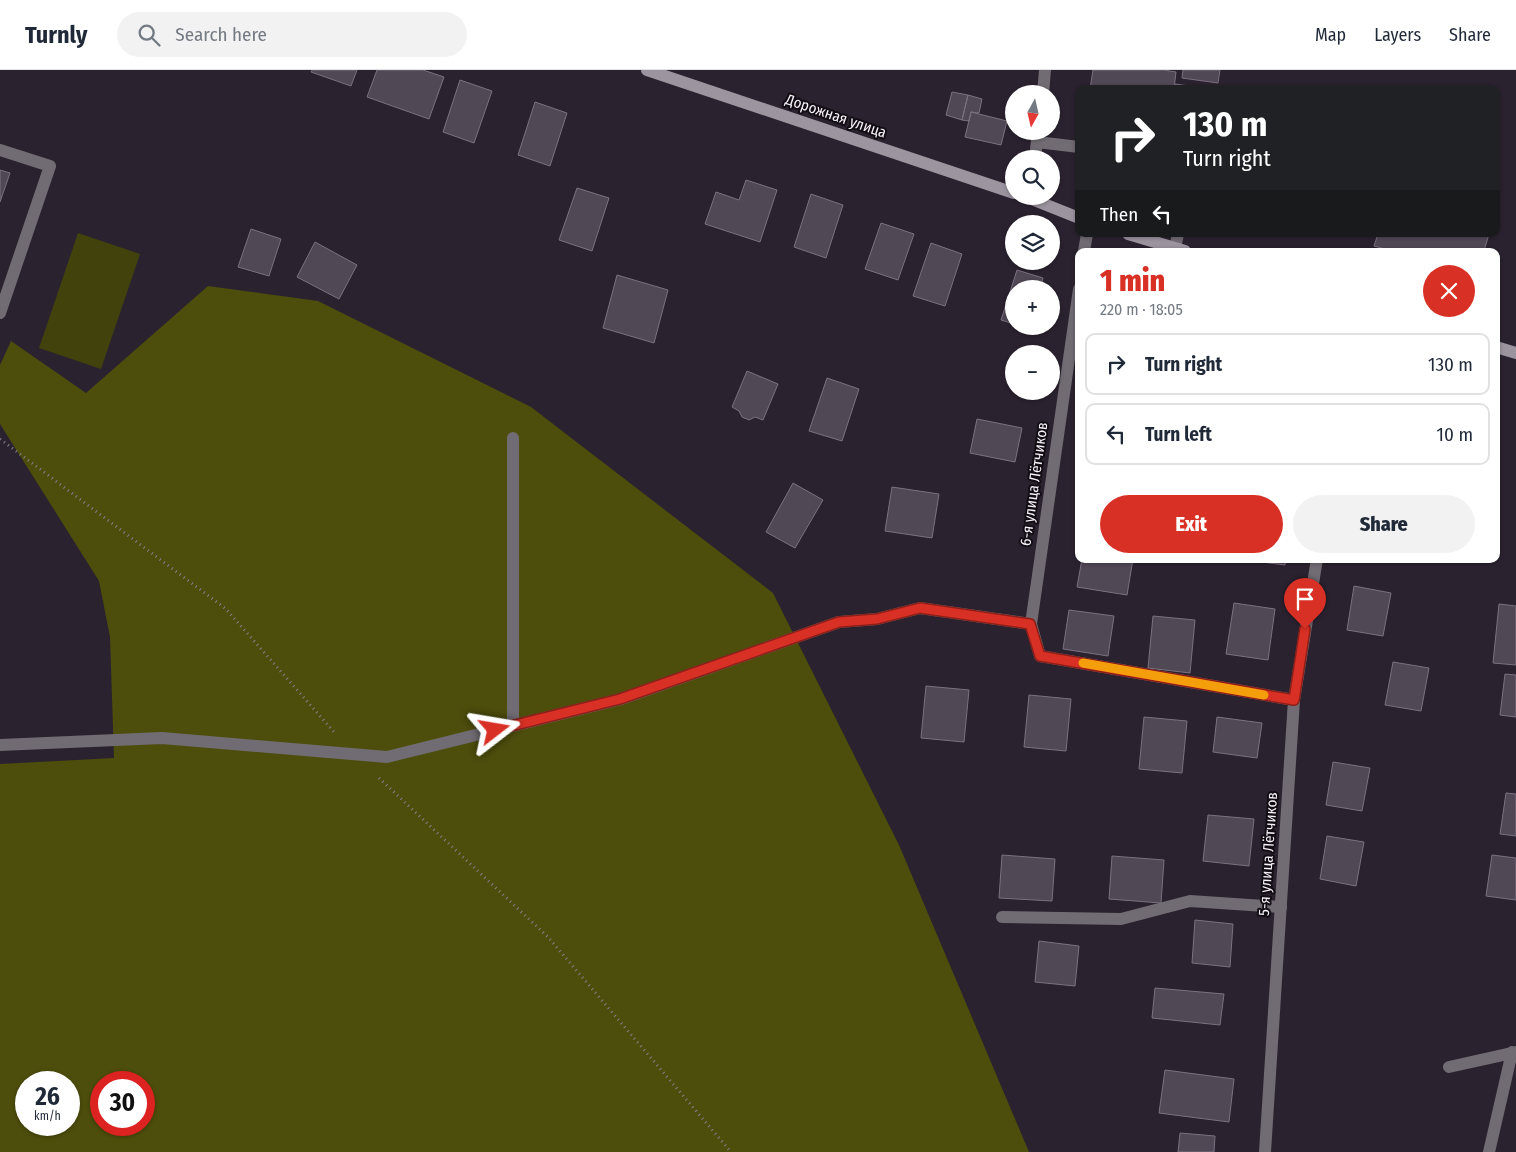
<!DOCTYPE html>
<meta charset="utf-8">
<style>
body{margin:0;font-family:"Fira Sans Condensed",sans-serif;background:#f2f2f3;color:#1f2937;height:100vh;display:flex;flex-direction:column;font-size:19px;white-space:nowrap}
*{box-sizing:border-box;margin:0}
p{font-size:16px;color:#747a83}
.icon{flex:none;width:28px;height:28px;fill:none;stroke:currentColor;stroke-width:2;stroke-linecap:round;stroke-linejoin:round}
.map{position:relative;flex:1;overflow:hidden}
.sheet{position:absolute;left:1075px;top:178px;width:425px;height:315px;display:flex;flex-direction:column;background:#fff;border-radius:10px;box-shadow:0 1px 4px #0004}
.sheet>*{flex:none}
.hud{position:absolute;left:1075px;top:15px;width:425px;height:152px;border-radius:10px;box-shadow:0 1px 4px #0004;background:#202124;color:#fff;overflow:hidden}
.needle{width:32px;rotate:188deg}
.fabs{position:absolute;left:1005px;top:15px;display:grid;gap:10px}
.fabs a{display:grid;place-items:center;width:55px;height:55px;border-radius:50%;background:#fff;box-shadow:0 1px 4px #0004;font-size:25px}
.speed{position:absolute;left:15px;top:1001px;display:flex;gap:10px;font-size:25px;font-weight:700;text-align:center}
.speed>*{display:grid;place-content:center;width:65px;height:65px;border-radius:50%;background:#fff;box-shadow:0 1px 4px #0004;line-height:1}
.speed small{font-size:12px;font-weight:400}
.speed .limit{border:8px solid #d22;background:#fff;color:#111}
.pin{position:absolute;display:grid;place-items:center;width:42px;height:42px;color:#fff;margin:-51px -21px;border-radius:50% 50% 50% 0;rotate:-45deg;box-shadow:0 0 5px #0007}
.pin .icon{rotate:45deg}
.me{position:absolute;width:55px;margin:-28px;rotate:76deg;stroke-linejoin:round;filter:drop-shadow(0 0 4px #0008)}
.turn{display:flex;align-items:center;gap:18px;height:105px;padding:0 25px;font-size:22px}
.turn .icon{width:65px;height:65px;stroke-width:2.5}
.turn b{display:block;font-size:35px;line-height:42px}
.then{display:flex;align-items:center;height:48px;padding:0 25px;background:#0003;gap:10px;font-size:19px}
.round{display:grid;place-items:center;flex:none;width:52px;height:52px;border-radius:26px;background:#f2f2f3}
.summary{display:flex;align-items:center;justify-content:space-between;height:85px;padding:0 25px}
h1{font-size:30px;font-weight:800;line-height:38px;color:#d93025}
.cta{display:flex;gap:10px;margin-top:auto;padding:10px 25px}
.cta a{flex:1;height:58px;border-radius:30px;background:#d93025;color:#fff;font-size:20px;font-weight:800;line-height:58px;text-align:center}
.cta a+a{background:#f2f2f3;color:#1f2937}
ul{padding:0;list-style:none}
li{display:flex;align-items:center;gap:15px;height:62px;margin:0 10px 8px;padding:0 15px;border:2px solid #e0e1e3;border-radius:10px}
li div{flex:1}
li b{display:block;font-size:19px}
li em{font-style:normal}
header{display:flex;align-items:center;gap:30px;box-sizing:border-box;height:70px;padding:0 25px;background:#fff;border-bottom:1px solid #e0e1e3}
header strong{font-size:24px}
nav{display:flex;gap:28px;margin-inline-start:auto;font-size:18px}
.search{width:350px;height:45px;background:#f2f2f3;display:flex;align-items:center;gap:12px;box-sizing:border-box;padding:0 18px;border-radius:28px;color:#747a83;font-size:19px}
.map>svg:first-child{display:block}
</style>
<header>
<strong>Turnly</strong>
<div class="search"><svg class="icon" aria-label="search" viewBox="0 0 24 24"><circle cx="10" cy="10" r="6"/><path d="M15 15l6 6"/></svg>Search here</div>
<nav><a>Map</a><a>Layers</a><a>Share</a></nav>
</header>
<div class="map">
<svg width="1516" height="1082" viewBox="0 0 1516 1082">
<rect width="100%" height="100%" fill="#2a222f"/>
<!-- green -->
<path fill="#42420d" d="M78,163L140,184L101,299L39,278Z"/>
<!-- forest -->
<path fill="#4d4d0c" fill-rule="evenodd" d="M208,216L318,231L531,337L773,523L899,775L1029,1082H0V694L114,688L110,567L99,511L0,354V295L11,271L86,323ZM26,1012H69V1055H26ZM101,1012H144V1055H101Z"/>
<!-- building -->
<path fill="#514856" stroke="#7c7181" d="M312,0H357L351,16L311,2Z
M377,0H423L444,7L429,49L367,27Z
M1093,0H1164L1176,2L1174,19H1090Z
M1183,0H1220L1218,13L1182,8Z
M460,10L492,21L474,73L443,62Z
M1175,14L1211,19H1174Z
M952,22L968,25L962,50L946,45Z
M968,25L982,29L979,43L971,42L969,51L962,50Z
M535,32L567,43L550,96L518,85Z
M971,42L1007,51L1001,75L965,67Z
M0,100L10,103L0,132Z
M746,110L777,120L760,172L705,154L716,122L739,130Z
M577,118L609,128L592,181L559,170Z
M811,124L843,135L826,188L794,177Z
M881,153L914,164L898,210L865,199Z
M251,159L281,169L269,206L238,197Z
M1378,164H1489L1484,181H1393L1374,176Z
M315,172L357,195L339,229L297,207Z
M931,173L962,184L945,236L913,226Z
M1017,200L1043,208L1040,219H1014V254L1001,250Z
M617,205L668,220L654,273L603,258Z
M747,301L778,314L763,350L755,347L749,350L742,347L739,341L732,337Z
M827,308L859,319L842,371L809,361Z
M977,349L1022,358L1015,392L970,383Z
M793,413L823,430L795,478L766,462Z
M892,417L939,424L932,468L885,461Z
M1082,489H1133L1127,525L1077,517Z
M1238,489H1286L1285,495Z
M1354,516L1391,523L1383,566L1347,560Z
M1234,533L1275,539L1268,590L1226,584Z
M1499,534L1516,536V595L1493,593Z
M1069,540L1114,546L1108,586L1063,579Z
M1153,546L1195,550L1190,603L1148,598Z
M1393,592L1429,598L1421,641L1385,635Z
M1505,604L1516,605V647L1500,645Z
M926,616L969,620L964,672L921,668Z
M1029,625L1071,629L1066,681L1024,677Z
M1144,647L1187,651L1182,703L1139,699Z
M1217,647L1262,653L1257,688L1213,682Z
M1333,692L1370,698L1362,741L1326,735Z
M1506,723L1516,724V766L1500,764Z
M1208,745L1254,749L1249,796L1203,791Z
M1327,766L1364,772L1356,816L1320,809Z
M1002,785L1055,789L1052,831L999,828Z
M1492,785L1516,788V830L1486,826Z
M1112,786L1164,790L1161,833L1109,829Z
M1195,850L1233,854L1230,897L1192,893Z
M1039,871L1079,876L1075,916L1035,912Z
M1155,918L1224,924L1220,955L1152,948Z
M1165,1000L1234,1009L1229,1052L1159,1043Z
M1180,1063L1215,1066L1214,1082H1178Z"/>
<g fill="none" stroke-linecap="round" stroke-linejoin="round">
<!-- path -->
<path stroke="#87808b" stroke-width="3" stroke-dasharray="1 4" stroke-linecap="butt" d="M0,369L226,539L334,662
M379,708L548,867L731,1082"/>
<!-- service -->
<path stroke="#716c73" stroke-width="12" d="M1037,72L1079,77
M0,80L50,96L0,243
M1175,178L1178,164
M1002,847L1121,849L1190,831L1281,837
M1449,997L1516,982
M1489,1082L1512,982"/>
<!-- minor -->
<path stroke="#716c73" stroke-width="12" d="M1084,181L1087,164
M1031,554L1079,219
M513,656V368
M0,675L162,668L387,687L621,629L839,552L877,549L920,538L1031,554L1040,586L1294,630
M1265,1082L1294,630L1317,489"/>
<!-- tertiary -->
<path stroke="#716c73" stroke-width="12" d="M1043,24L1045,0
M1035,89L1038,61"/>
<!-- secondary -->
<path stroke="#9c949f" stroke-width="12" d="M647,0L1014,123
M1024,126L1079,148
M1128,164L1185,181
M1496,277L1516,283"/>
</g>
<g fill="none" stroke-linecap="round" stroke-linejoin="round">
<defs>
<path id="route" d="M495,660L620,629L839,552L877,549L920,538L1030,554L1040,586L1294,630L1305,559"/>
</defs>
<!-- route casing -->
<use href="#route" stroke="#8d1f18" stroke-width="12"/>
<!-- route -->
<use href="#route" stroke="#d93025" stroke-width="9"/>
<!-- slow -->
<path stroke="#f59e0b" stroke-width="9" d="M1083,593L1264,625"/>
</g>
<g text-anchor="middle" stroke-width="4" stroke-linejoin="round" paint-order="stroke">
<!-- street labels -->
<g font-size="15" fill="#f8f2fb" stroke="#110d13">
<text transform="translate(836 46) rotate(19)" y="5">Дорожная улица</text>
<text transform="translate(1034 414) rotate(-82)" y="5">6-я улица Лётчиков</text>
<text transform="translate(1268 784) rotate(-86)" y="5">5-я улица Лётчиков</text>
</g>
</g>
</svg>
<div class="fabs">
<a><svg class="needle" viewBox="-14 -14 28 28"><path d="M0-13l5 13h-10z" fill="#e53935"/><path d="M0 13l5-13h-10z" fill="#747a83"/></svg></a>
<a><svg class="icon" aria-label="search" viewBox="0 0 24 24"><circle cx="10" cy="10" r="6"/><path d="M15 15l6 6"/></svg></a>
<a><svg class="icon" aria-label="layers" viewBox="0 0 24 24"><path d="M12 4l9 5-9 5-9-5zM3 14l9 5 9-5"/></svg></a>
<a>+</a>
<a>−</a>
</div>
<div class="speed"><div>26<small>km/h</small></div><div class="limit">30</div></div>
<div class="pin" style="left:1305px;top:559px;background:#d93025"><svg class="icon" aria-label="arrive" viewBox="0 0 24 24"><path d="M6 21V4h12l-3 4 3 4H6"/></svg></div>
<svg class="me" style="left:495px;top:660px" viewBox="-20 -20 40 40"><path d="M0-17L14 15 0 8-14 15z" fill="#d93025" stroke="#fff" stroke-width="4"/></svg>
<div class="hud">
<div class="turn"><svg class="icon" aria-label="right" viewBox="0 0 24 24"><path d="M7 20v-9h11M14 6l5 5-5 5"/></svg><div><b>130 m</b>Turn right</div></div>
<div class="then">Then<svg class="icon" aria-label="left" viewBox="0 0 24 24"><path d="M17 20v-9H6M10 6l-5 5 5 5"/></svg></div>
</div>
<section class="sheet">
<div class="summary"><div><h1>1 min</h1><p>220 m · 18:05</p></div><a class="round" style="background:#d93025;color:#fff"><svg class="icon" aria-label="close" viewBox="0 0 24 24"><path d="M6 6l12 12M18 6L6 18"/></svg></a></div>
<ul>
<li><svg class="icon" aria-label="right" viewBox="0 0 24 24"><path d="M7 20v-9h11M14 6l5 5-5 5"/></svg><div><b>Turn right</b></div><em>130 m</em></li>
<li><svg class="icon" aria-label="left" viewBox="0 0 24 24"><path d="M17 20v-9H6M10 6l-5 5 5 5"/></svg><div><b>Turn left</b></div><em>10 m</em></li>
</ul>
<div class="cta"><a>Exit</a><a>Share</a></div>
</section>
</div>
